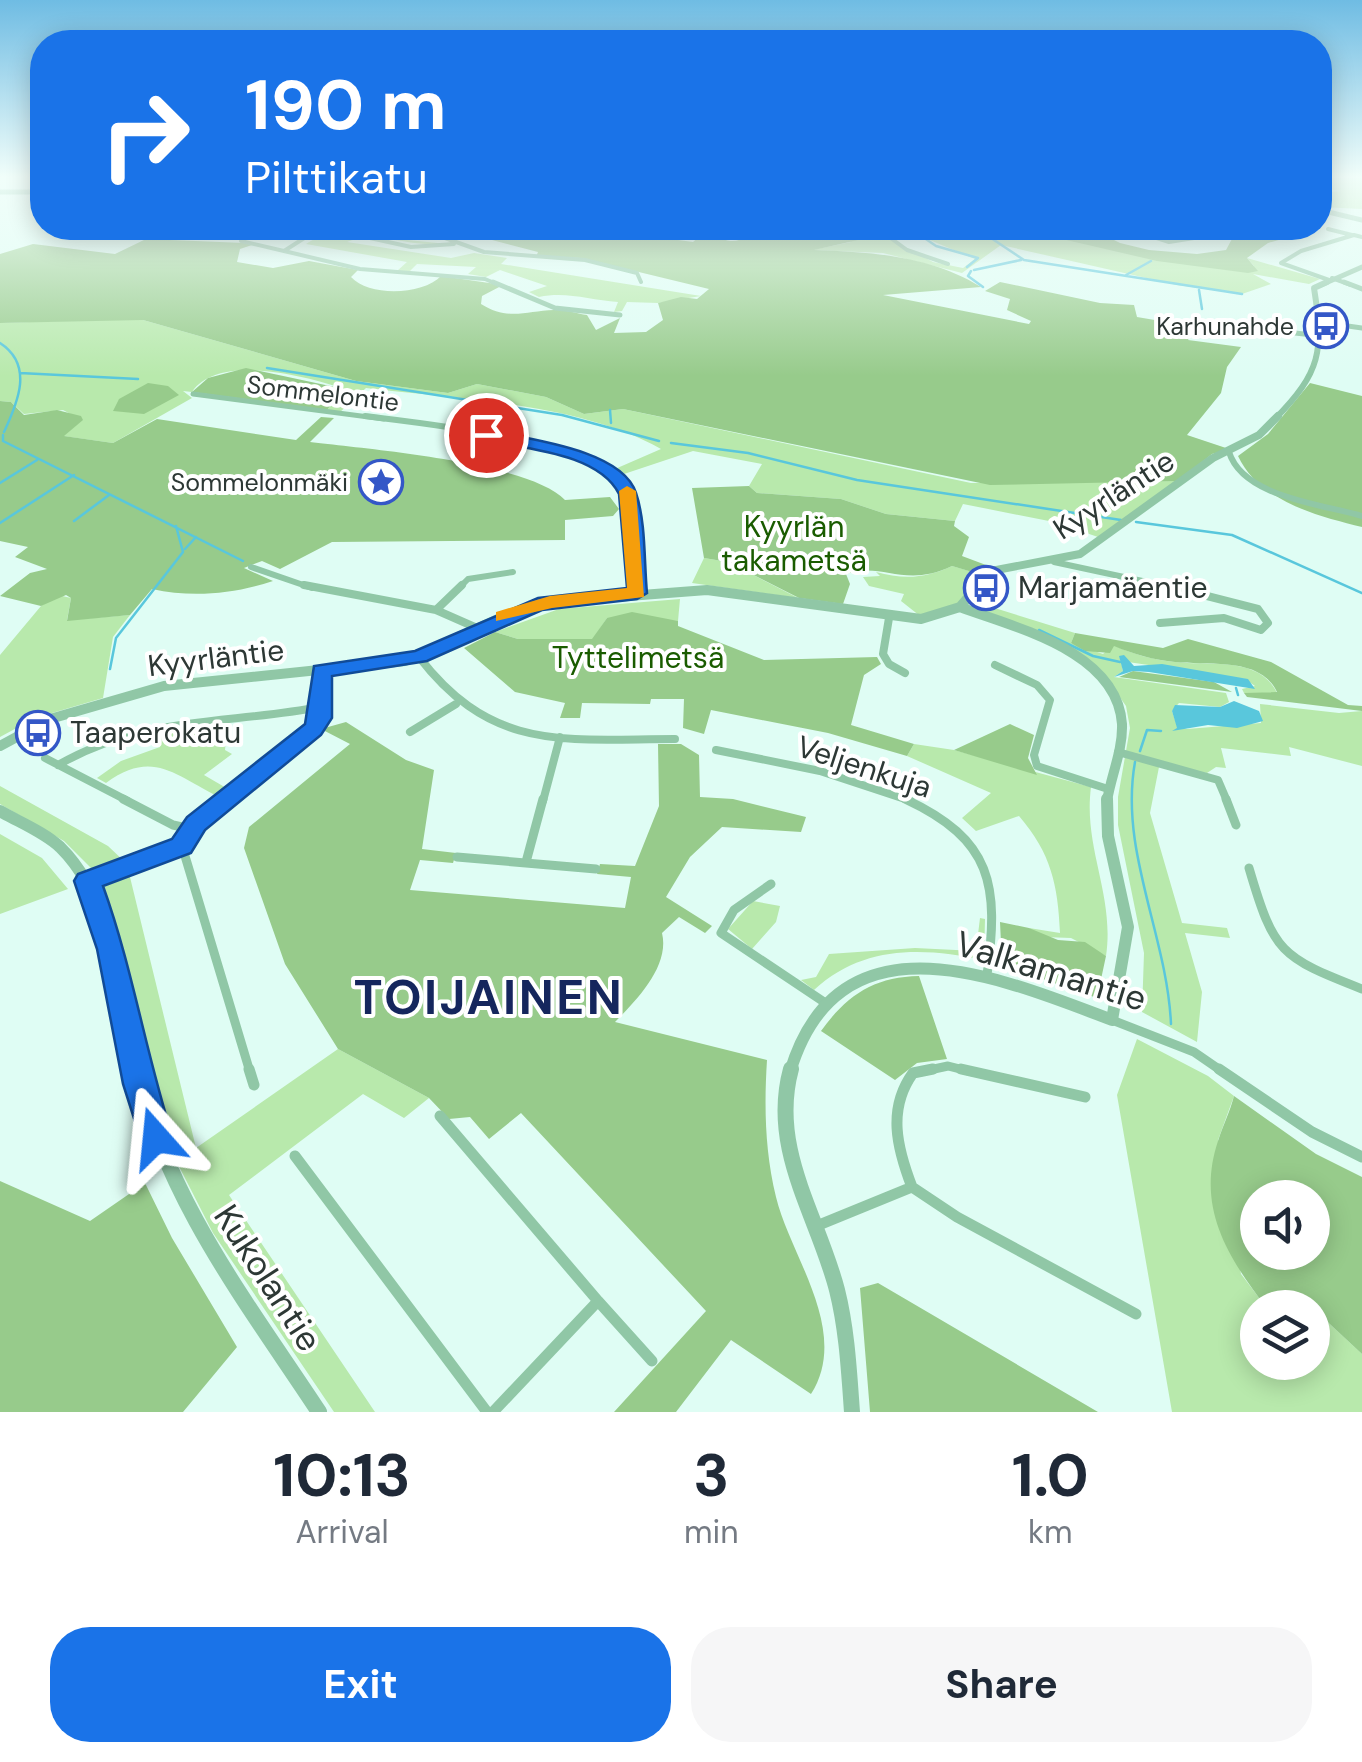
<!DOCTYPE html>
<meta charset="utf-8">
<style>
body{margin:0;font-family:"DM Sans",sans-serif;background:#f6f6f7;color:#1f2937;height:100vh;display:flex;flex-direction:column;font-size:38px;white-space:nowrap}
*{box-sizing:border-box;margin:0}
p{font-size:32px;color:#747a83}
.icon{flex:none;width:55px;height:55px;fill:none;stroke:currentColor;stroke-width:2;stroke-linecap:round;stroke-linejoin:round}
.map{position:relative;height:1412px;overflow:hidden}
.panel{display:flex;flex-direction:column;background:#fff;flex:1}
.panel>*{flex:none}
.top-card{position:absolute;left:30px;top:30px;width:1302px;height:210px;border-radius:40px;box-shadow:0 5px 25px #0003;background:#1a73e8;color:#fff;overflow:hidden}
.controls{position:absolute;left:1240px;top:1180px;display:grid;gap:20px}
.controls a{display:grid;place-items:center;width:90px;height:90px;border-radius:50%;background:#fff;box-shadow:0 5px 25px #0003;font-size:50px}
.pin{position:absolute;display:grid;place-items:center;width:85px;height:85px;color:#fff;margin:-42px;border:5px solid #fff;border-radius:50%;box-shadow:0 2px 10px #0007}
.me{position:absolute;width:110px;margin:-55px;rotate:342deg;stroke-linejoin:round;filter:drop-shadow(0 0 8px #0008)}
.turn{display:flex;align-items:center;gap:35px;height:210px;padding:0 50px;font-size:45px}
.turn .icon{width:130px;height:130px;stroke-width:2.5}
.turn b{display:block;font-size:70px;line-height:85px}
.eta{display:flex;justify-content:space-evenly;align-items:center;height:170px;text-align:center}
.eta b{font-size:60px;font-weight:700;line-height:70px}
.button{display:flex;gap:20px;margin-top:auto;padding:20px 50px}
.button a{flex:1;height:115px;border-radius:40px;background:#1a73e8;color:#fff;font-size:40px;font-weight:700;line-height:115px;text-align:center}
.button a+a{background:#f6f6f7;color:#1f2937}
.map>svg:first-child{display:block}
</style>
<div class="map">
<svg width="1362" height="1412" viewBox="0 0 1362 1412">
<rect width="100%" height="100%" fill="#dffdf4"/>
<!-- green -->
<path fill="#b8e9ac" d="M1320,178H1362V209L1320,207V199H1324L1321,193L1342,191L1320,188Z
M359,228H406L397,239L448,244C410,248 375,229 347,242L451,258L474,253L507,258L501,264L701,296L658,303L627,302L622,311L614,312L618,302C590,300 566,291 539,297L529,292L547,286L500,270L486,277L468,274L476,267L417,264L409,272L397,271L407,262L306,244C323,232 340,237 359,228Z
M909,228H1039L1062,239L1254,266L1247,258L1320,279L1309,284L1253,274L1271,284L1242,294L1177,285L1001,245L962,273L883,253L812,250L851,242L836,229L881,234L933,262L963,268L975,259L918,235L893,238L887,233L907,234Z
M121,319L143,320L356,381L448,393L477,384L546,397L584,414L623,409L971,483L1178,481L1098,537L1054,522L963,504L955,521L886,514L841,499L757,493L749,486L762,464L693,451L621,475L615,469L661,449C581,403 456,399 366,388L339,413L327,410L344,389C307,376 218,353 192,392L183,391L192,398L113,443L63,436L82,420L63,410L24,414L11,402L0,401V323Z
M704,558L728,562L798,598L692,583Z
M952,566L980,574L959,603L920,616L901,601L904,594L869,586L863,577L880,576L876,572C904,580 927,578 952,566Z
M58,595L71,598L67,620L130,615L113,637L103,698L35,718L0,737V655L41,606Z
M680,599L678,621L607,618L593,639H518L495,632L559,609Z
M985,605L1075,633L1071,643L1103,654L1113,645C1133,654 1153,660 1175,662C1209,666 1260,656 1277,693H1244L1242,689L1255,686L1245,679L1121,661L1123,671L1114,677L1226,693L1229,702L1220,707L1179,703L1172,711L1177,726L1187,729L1261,723L1260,704L1339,713L1362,711V766L1289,747L1291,756L1221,748L1226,768L1216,767L1207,773L1159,767L1150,813L1182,923L1227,928L1230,938L1185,933L1202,992L1197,1042L1142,1012L1144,953L1118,825V797L1130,728L1126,706L1100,669L980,612Z
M228,721L225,750L232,754L204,775L228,789L219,797C174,775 153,749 106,783L97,778L121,761L160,747L156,727Z
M914,744L954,750L1091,787C1083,848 1115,895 1106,956L1071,938L1044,937L1029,928L1060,933C1058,885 1051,853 1019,816L976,831L962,818L991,793L907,756Z
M0,786L108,846L126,863L94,871L64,841L0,804Z
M0,834L42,858L68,889L0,914Z
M129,873L196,1148L338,1049L429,1098L404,1118L363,1094L229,1195L375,1412H334L213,1233L164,1137L100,890L109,879Z
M753,901L780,906L776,922L752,949L728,929Z
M980,918L985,919L984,960C923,947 862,945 814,990L801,980L816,977L829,954L915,948L976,951Z
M1137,1039L1208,1076L1234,1096L1218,1140L1241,1274L1266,1307L1258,1308V1362H1312L1313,1315L1317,1312L1362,1354V1412H1172L1117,1095Z"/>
<!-- forest -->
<path fill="#97cb8b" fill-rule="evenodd" d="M458,228L647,229L641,235L693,242L707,230C741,254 741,232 772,228C796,224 839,224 858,240L814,250C875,252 933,257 981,287L883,295L1029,324L1031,321L1007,310L1010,299L985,291L1000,282L1100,303L1134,305L1137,317L1196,327L1188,340L1241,347L1227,367L1221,393L1187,435L1229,449L1212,454L1178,481L990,485L623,409L584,414L546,397L477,384L448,393L356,381L143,320L0,323V254L33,244L115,254L146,239L244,243L252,245L240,249L237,262L273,268L309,261L358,270L351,277C369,297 423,295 441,276L503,285L482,296L481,304C508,321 526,311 554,310C564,309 577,314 587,315L596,330L620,318L614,333L646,332L663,320L658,303L681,297L697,299L709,289L581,258L536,257L538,252L477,236L449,239L465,231Z
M1039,228H1090L1120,243L1149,250L1197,254L1226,250L1233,237L1265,228H1320L1268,243L1247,258L1258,271L1248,273L1157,261L1062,239Z
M246,368L344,389L327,410L192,392L208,378Z
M148,383L168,386L179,395L144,414L113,411L119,399Z
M1310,383L1362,396V527C1317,516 1259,501 1238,456L1268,434Z
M0,401L11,402L24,415L57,410L81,416L83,420L64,436L113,443L157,419L296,440L321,417L334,418L310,442C367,449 529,462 565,500L610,497L619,509L613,516L565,520V540L332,542L280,569L262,561L244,568L273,581C233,594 193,598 152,589L130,615L67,621L71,598L66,595L41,606L0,596L30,573L47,569L15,557L28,547L0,541Z
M749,486L757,493L841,499L886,514L955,521L954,526L969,537L962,556L986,565L979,574L952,566C904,589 882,561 846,574L850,584L843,604L799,598L728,562L704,558L692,488Z
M632,612L678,621V626L764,660L877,657L881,664L864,675L851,725L914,744L907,756L828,733L711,710L704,734L683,728L684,699H651L650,704L582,703L580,718H560L565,703L515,692L464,648L495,632L518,639H592L607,618Z
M1075,633L1163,648L1188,639L1271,662L1348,705L1362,706V711L1247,697L1244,693L1277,692C1260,656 1208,666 1175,662C1154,660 1133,654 1114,646L1110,653L1085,651L1071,643Z
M1133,671L1214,682L1232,692L1119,677Z
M346,722L406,760L434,770L422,849L456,853L453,863L420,860L410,890L625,908L631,877L597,874L600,864L635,866L659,806L658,744H681L699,755L700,797L733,799L806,817L801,832L722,827L690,857L666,897L712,926L705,933L679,917L662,933C670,966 637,1000 615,1022L767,1060C764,1107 765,1152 776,1197C790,1256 851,1331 811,1394L731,1340L676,1412H614L706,1311L521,1113L489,1139L470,1117L449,1119L429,1098L338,1049L285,964L244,848L249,827L350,744L321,729Z
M1010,724L1034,735L1028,758L1037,775L954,750Z
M1000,922L1029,928L1058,940L1085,942L1106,956L1097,998L1002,965Z
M919,976L947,1059L917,1063L895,1080L821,1031C847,995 874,977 919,976Z
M1234,1096L1316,1154L1362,1177V1354L1318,1313L1313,1315L1312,1308L1266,1307C1227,1256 1196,1207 1218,1141C1223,1125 1230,1112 1234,1096ZM1258,1198H1312V1252H1258Z
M0,1181L90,1221L145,1183L172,1238L237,1347L183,1412H0Z
M878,1283L1098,1412H870L860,1288Z"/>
<!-- water -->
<path fill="#59c7dc" d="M1124,655L1134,666L1162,664L1248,679L1255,689L1149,672L1133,671L1114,677L1123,671L1119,656Z
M1234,701L1259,711L1263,721L1237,728L1208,725L1172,731L1177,728L1172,711L1175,705L1220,707Z"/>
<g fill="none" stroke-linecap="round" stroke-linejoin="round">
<!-- stream -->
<path stroke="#59c7dc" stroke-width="2.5" d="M976,228L1024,260L1242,294
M920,235L936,246L978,258L967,267
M974,270L1021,260
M971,271L968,276L983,287
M1126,275L1151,261
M1199,290L1202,309
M0,343C34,365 18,402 4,432
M267,368L562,415L659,441
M20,373L138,379
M610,410L611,423
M3,435V441L243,561
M671,443L748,453L857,480L1121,520
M0,483L37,460
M74,521L109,495
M1136,522L1232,535L1362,593
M0,523L74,475
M185,549L196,537
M1039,630L1093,656L1120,662
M110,669L116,638L183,552L176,526
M1236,688L1238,695
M1140,751L1147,730L1161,731
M1135,762C1119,851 1167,935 1171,1024"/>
<!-- minor-far5 -->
<path stroke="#90c7a6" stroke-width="4" d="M320,228L284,251L360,269L485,279L499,285
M417,228L484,252L585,260L637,273L641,282
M621,228L673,229
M834,228L904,233
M1126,228L1169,242L1194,238L1196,228
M1328,229L1352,235
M881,231L907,250L948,264
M129,232L136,228
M370,238L411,247L454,244
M241,241L284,251
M1332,278L1351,285
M1329,280L1281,263L1301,251L1354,235L1362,237"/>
<!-- minor-far4 -->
<path stroke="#90c7a6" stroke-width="5" d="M493,282L555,308L620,315
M1344,282L1362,289
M1320,322L1362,328
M1204,323L1322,336
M193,394L384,419"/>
<!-- minor-far3 -->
<path stroke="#90c7a6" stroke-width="6" d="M365,416C420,423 602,441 627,490L637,588
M1229,452C1243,497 1321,504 1362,516
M1054,562L1175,588
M251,567L312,588
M459,588L468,579L513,572"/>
<!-- minor-far2 -->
<path stroke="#90c7a6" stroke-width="8" d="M304,585L436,610L477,628
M636,585L637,593
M436,610L462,585
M889,618L883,654L889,664L905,673
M1160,623L1224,618L1261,630L1268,623L1258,609L1164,585
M419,657C493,753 565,739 675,739
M995,665L1037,685L1050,700L1034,755L1037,766L1108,789
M410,732L456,704
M716,750L820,771L911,801
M1118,752L1218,780L1227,801
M45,758L128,801
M58,765C145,715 226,725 320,707
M224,801L313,729L320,718L322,671
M543,801L560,737"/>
<!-- minor-far1 -->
<path stroke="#90c7a6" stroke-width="9" d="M123,799L173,825L191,829
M905,799C993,840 999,885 987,975
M1226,799L1236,825
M182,846L250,1072
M457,857L596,869
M526,862L543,799
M1249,868C1274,953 1280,957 1362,989
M87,881L182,846L196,824L227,799
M771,884L734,910L721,933L827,1004
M1112,1020L1194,1052L1223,1072
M920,1072L948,1066L972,1072"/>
<!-- minor -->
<path stroke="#90c7a6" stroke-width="11" d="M249,1069L254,1085
M961,1069L1085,1097
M1219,1069L1312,1132L1362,1157
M440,1116L598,1301L493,1412
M295,1156L487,1412
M912,1187C897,1148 887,1109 913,1073L933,1069
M814,1227L912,1187L957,1217L1136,1314
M598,1301L652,1361"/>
<!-- tertiary-far5 -->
<path stroke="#90c7a6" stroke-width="5" d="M1320,210L1362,220
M1321,285L1362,267"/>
<!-- tertiary-far4 -->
<path stroke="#90c7a6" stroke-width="6" d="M1275,419C1321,372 1324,351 1314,288L1327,282"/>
<!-- tertiary-far3 -->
<path stroke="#90c7a6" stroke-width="8" d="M977,588L991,571L1080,554L1213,458L1259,435L1278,416"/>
<!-- tertiary-far2 -->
<path stroke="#90c7a6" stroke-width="10" d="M960,607C1016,628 1117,651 1122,724C1123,750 1111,776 1107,801
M0,746L50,719L164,686L405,661L509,614L550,602L707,590L921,619L960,607L979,585"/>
<!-- tertiary-far1 -->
<path stroke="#90c7a6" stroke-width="12" d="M0,811C19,822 44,832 60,847C115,901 122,999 138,1072
M790,1072C839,908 1001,978 1112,1020L1128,927L1108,836L1107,799"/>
<!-- tertiary -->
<path stroke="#90c7a6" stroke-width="16" d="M137,1069C165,1198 248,1304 319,1412
M791,1069C769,1149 818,1216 837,1290C847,1330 849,1371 852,1412"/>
<!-- secondary -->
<path stroke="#57af7f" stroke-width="5" d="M0,192H42"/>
</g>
<!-- sky -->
<linearGradient id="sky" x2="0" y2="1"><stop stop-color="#6fbce3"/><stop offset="0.47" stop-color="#f1fefa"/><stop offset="1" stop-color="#f1fefa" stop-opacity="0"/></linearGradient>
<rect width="1362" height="376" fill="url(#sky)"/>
<!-- route -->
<path fill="#1a73e8" stroke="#114b97" stroke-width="2.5" d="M486,430C526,439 622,449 636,493C646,523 644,562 647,593L637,599L542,610L427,661L332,676V718L321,735L205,830L191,853L103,886C133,969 146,1055 173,1138L168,1150L156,1154L144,1150L123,1084L97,949L74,881L78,874L172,839L187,817L305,724L314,666L415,651L538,598L627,588L619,494C598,452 522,449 480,439V432Z"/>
<!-- slow -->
<path fill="#f59e0b" d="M627,486L636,491L644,597L552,608L496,621V612L550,596L627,588L619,491Z"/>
<!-- icons -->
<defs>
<symbol id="bus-ring" viewBox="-11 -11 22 22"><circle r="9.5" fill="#fff" stroke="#3457c7" stroke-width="1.5"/><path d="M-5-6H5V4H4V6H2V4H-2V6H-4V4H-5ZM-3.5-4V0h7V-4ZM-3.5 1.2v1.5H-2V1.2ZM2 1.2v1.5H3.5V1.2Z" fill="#3457c7"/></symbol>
<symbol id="sight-ring" viewBox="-11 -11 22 22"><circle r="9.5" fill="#fff" stroke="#3457c7" stroke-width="1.5"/><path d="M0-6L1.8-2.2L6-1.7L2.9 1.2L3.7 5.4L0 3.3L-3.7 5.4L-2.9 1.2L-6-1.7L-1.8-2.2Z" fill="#3457c7"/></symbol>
</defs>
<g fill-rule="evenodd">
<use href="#bus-ring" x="1301" y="301" width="50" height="50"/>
<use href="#sight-ring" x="356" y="457" width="50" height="50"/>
<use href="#bus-ring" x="961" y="563" width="50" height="50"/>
<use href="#bus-ring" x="13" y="708" width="50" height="50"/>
</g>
<g text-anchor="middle" stroke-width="8" stroke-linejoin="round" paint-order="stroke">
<!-- far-poi labels -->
<g font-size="25" fill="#2d3835" stroke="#fff" text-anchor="end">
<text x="1294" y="335">Karhunahde</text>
<text x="348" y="491">Sommelonmäki</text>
</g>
<!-- far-street labels -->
<g font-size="25" fill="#2d3835" stroke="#fff">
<text transform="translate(323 393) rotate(7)" y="9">Sommelontie</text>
</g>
<!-- street labels -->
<g font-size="30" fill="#2d3835" stroke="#fff">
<text transform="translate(1114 495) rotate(-33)" y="10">Kyyrläntie</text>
<text transform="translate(216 658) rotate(-7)" y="10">Kyyrläntie</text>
<text transform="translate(864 767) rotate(18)" y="10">Veljenkuja</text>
</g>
<!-- park labels -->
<g font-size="30" fill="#1a5c00" stroke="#fff">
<text x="794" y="537">Kyyrlän<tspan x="794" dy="34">takametsä</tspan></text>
<text x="638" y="668">Tyttelimetsä</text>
</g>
<!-- poi labels -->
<g font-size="30" fill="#2d3835" stroke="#fff" text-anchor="start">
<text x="1018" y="598">Marjamäentie</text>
<text x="70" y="743">Taaperokatu</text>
</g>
<!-- near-street labels -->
<g font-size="35" fill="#2d3835" stroke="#fff">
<text transform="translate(1051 971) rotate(17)" y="12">Valkamantie</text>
<text transform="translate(268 1278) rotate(57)" y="12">Kukolantie</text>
</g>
<!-- near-district labels -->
<g font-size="48" font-weight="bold" letter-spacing="2.5" fill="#15265d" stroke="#fff">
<text x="489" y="1014">TOIJAINEN</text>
</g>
</g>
</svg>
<div class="controls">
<a><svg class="icon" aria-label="sound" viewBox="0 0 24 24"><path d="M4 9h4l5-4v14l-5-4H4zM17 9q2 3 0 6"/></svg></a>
<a><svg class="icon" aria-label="layers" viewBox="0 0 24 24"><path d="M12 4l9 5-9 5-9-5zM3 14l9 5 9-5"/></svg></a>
</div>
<div class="pin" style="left:486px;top:435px;background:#d93025"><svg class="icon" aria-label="arrive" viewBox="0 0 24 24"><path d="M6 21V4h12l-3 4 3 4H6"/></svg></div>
<svg class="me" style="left:156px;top:1138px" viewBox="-20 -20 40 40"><path d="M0-17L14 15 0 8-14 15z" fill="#1a73e8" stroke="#fff" stroke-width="4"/></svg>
<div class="top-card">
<div class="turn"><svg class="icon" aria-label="right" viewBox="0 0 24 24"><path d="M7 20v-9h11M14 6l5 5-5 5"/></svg><div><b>190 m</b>Pilttikatu</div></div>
</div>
</div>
<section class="panel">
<div class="eta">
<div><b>10:13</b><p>Arrival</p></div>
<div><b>3</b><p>min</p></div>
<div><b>1.0</b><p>km</p></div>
</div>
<div class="button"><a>Exit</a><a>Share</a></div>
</section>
